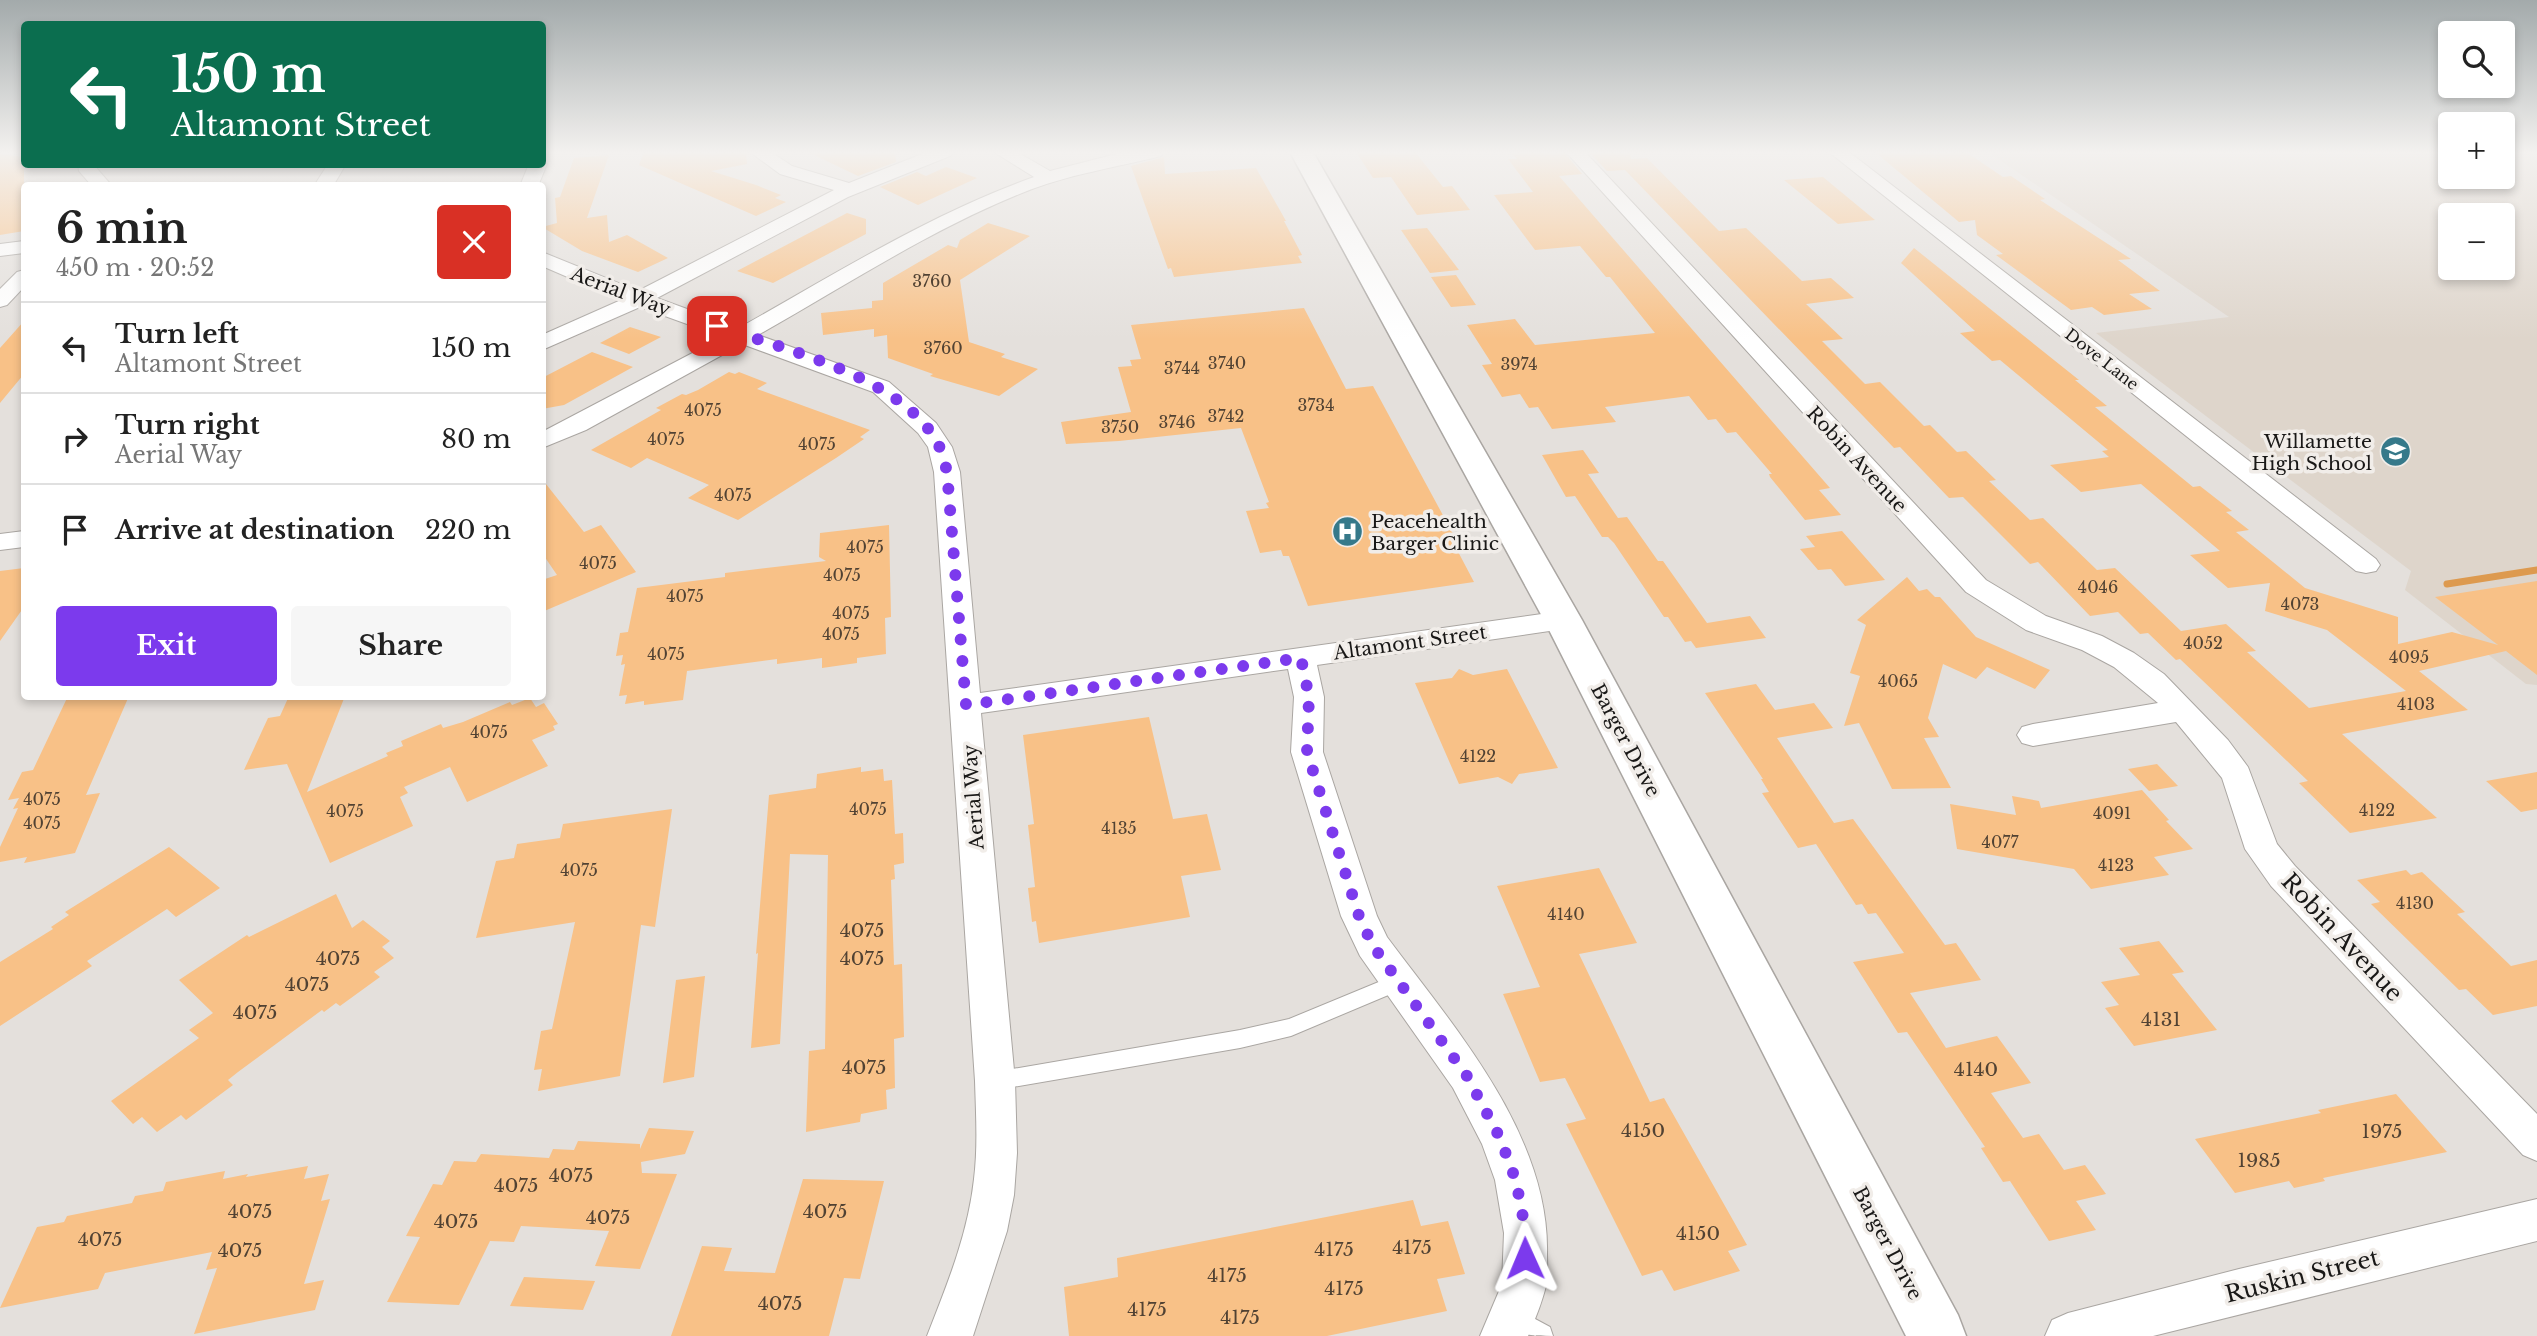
<!DOCTYPE html>
<meta charset="utf-8">
<style>
body{margin:0;font-family:"Libre Baskerville",serif;background:#f6f6f6;color:#222;height:100vh;display:flex;flex-direction:column;font-size:26px;white-space:nowrap}
*{box-sizing:border-box;margin:0}
p{font-size:23px;color:#767676}
.icon{flex:none;width:38px;height:38px;fill:none;stroke:currentColor;stroke-width:2;stroke-linecap:round;stroke-linejoin:round}
.map{position:relative;flex:1;overflow:hidden}
.details{position:absolute;left:21px;top:182px;width:525px;height:518px;display:flex;flex-direction:column;background:#fff;border-radius:7px;box-shadow:0 4px 10px #0003}
.details>*{flex:none}
.banner{position:absolute;left:21px;top:21px;width:525px;height:147px;border-radius:7px;box-shadow:0 4px 10px #0003;background:#0b6e4f;color:#fff;overflow:hidden}
.controls{position:absolute;left:2438px;top:21px;display:grid;gap:14px}
.controls a{display:grid;place-items:center;width:77px;height:77px;border-radius:7px;background:#fff;box-shadow:0 4px 10px #0003;font-size:35px}
.pin{position:absolute;display:grid;place-items:center;width:60px;height:60px;color:#fff;margin:-30px;border-radius:14px;box-shadow:0 4px 10px #0006}
.me{position:absolute;width:77px;margin:-38px;rotate:359deg;stroke-linejoin:round;filter:drop-shadow(0 0 5px #0008)}
.turn{display:flex;align-items:center;gap:24px;height:147px;padding:0 35px;font-size:32px}
.turn .icon{width:91px;height:91px;stroke-width:2.5}
.turn b{display:block;font-size:49px;line-height:60px}
.round{display:grid;place-items:center;flex:none;width:74px;height:74px;border-radius:7px;background:#f6f6f6}
.summary{display:flex;align-items:center;justify-content:space-between;height:119px;padding:0 35px}
h1{font-size:42px;font-weight:700;line-height:52px}
.cta{display:flex;gap:14px;margin-top:auto;padding:14px 35px}
.cta a{flex:1;height:80px;border-radius:7px;background:#7c3aed;color:#fff;font-size:28px;font-weight:700;line-height:80px;text-align:center}
.cta a+a{background:#f6f6f6;color:#222}
ul{padding:0;list-style:none}
li{display:flex;align-items:center;gap:21px;height:91px;padding:0 35px;border-top:2px solid #e0e0e0}
li div{flex:1}
li b{display:block;font-size:26px}
li em{font-style:normal}
.map>svg:first-child{display:block}
</style>
<div class="map">
<svg width="2537" height="1336" viewBox="0 0 2537 1336">
<rect width="100%" height="100%" fill="#e4e0dc"/>
<!-- built -->
<path fill="#ded5cb" fill-rule="evenodd" d="M1988,152H2450V177H2502L2503,152H2537V685L2526,684L2405,590L2411,571L2096,333L2229,317ZM2450,215H2502V268H2450Z"/>
<g fill="none" stroke-linecap="round" stroke-linejoin="round">
<!-- stream -->
<path stroke="#dd9a4f" stroke-width="7" d="M2447,584L2537,570"/>
</g>
<!-- building -->
<path fill="#f8c187" d="M644,152H746L747,164L711,171L756,185L781,195L775,198L786,202L756,216L639,165Z
M808,152H895L896,162L858,176Z
M1356,152H1415L1443,187L1452,186L1470,210L1417,215L1391,177L1373,178Z
M1511,152H1564L1582,174L1559,176L1830,488L1819,490L1841,515L1805,520L1770,477L1769,474H1772L1736,432L1727,433L1716,419L1708,420L1689,396L1605,407L1616,422L1552,429L1538,407L1529,408L1520,394L1502,397L1482,365L1492,364L1467,325L1515,319L1535,345L1655,333L1610,277H1606L1580,246L1535,250L1494,195L1533,192L1508,159H1517Z
M1589,152H1630L1631,159L1647,158L1719,231L1746,228L1802,281L1831,278L1854,298L1806,304L1843,339L1822,341L1865,384L1880,382L1924,426L1930,425L1957,452L1966,451L1996,480L1989,481L2030,520L2043,518L2097,570L2115,568L2181,631L2226,624L2256,651L2247,652L2309,708L2406,691L2327,630L2265,611L2270,583L2228,588L2190,555L2220,551L2141,484L2081,492L2050,465L2109,457L2102,451L2108,450L2000,360L1992,361L1960,333L1975,331L1901,263L1914,248L2079,380H2075L2107,406L2095,407L2193,487L2200,486L2232,511L2226,512L2249,530L2236,532L2305,588L2398,617V644L2452,632L2498,645L2435,597L2537,581V675L2506,651L2419,671L2468,710L2342,734L2437,818L2350,833L2299,783L2308,781L2180,659L2176,660L2148,633L2140,634L2118,612L2090,616L2038,562L2030,564L1963,497L1949,498L1900,447L1894,448L1625,170L1607,171Z
M1875,152H1966L2003,177L2011,176L2045,199L2040,200L2131,259L2118,260L2160,291L2129,294L2152,309L2104,315L2092,307L2071,310L1996,255L2003,254L1977,235L1975,220L1959,222Z
M0,154L24,157V231L0,235Z
M609,155L587,218L607,215L609,242L627,235L668,258L638,272L582,251L542,227L557,223L555,198L560,197L574,158Z
M1164,157L1165,174L1256,168L1286,221H1284L1302,255L1298,256L1302,263L1174,277L1171,268L1168,269L1131,166Z
M946,167L977,178L918,205L880,187L917,172L926,176Z
M1823,177L1875,220L1838,224L1784,180Z
M847,213L866,219V234L773,283L737,271Z
M988,223L1030,236L960,280L969,342L1005,354L1001,357L1038,369L999,396L930,376L933,374L888,358L887,335L874,337V329L823,335L821,313L872,308V301L883,300V283L948,245L957,248L960,240Z
M1427,228L1459,270L1430,273L1401,230Z
M1456,275L1476,305L1451,307L1431,277Z
M1304,308L1346,389L1373,386L1458,543L1454,544L1474,582L1308,606L1289,556H1283L1281,550L1260,553L1246,511L1269,508L1266,503L1269,502L1241,428L1119,441L1066,444L1061,422L1131,412L1118,367L1132,366L1130,360L1141,359L1131,325Z
M24,321V374L0,403V348Z
M630,327L661,337L629,354L600,343Z
M592,352L633,367L564,405L542,409V378Z
M729,372L735,374L739,372L767,383L757,389L870,430L860,437L864,439L836,458L738,520L688,498L709,485L647,458L631,468L591,450L661,410L656,408L682,394L686,395L698,390Z
M1583,450L1599,473L1588,474L1618,518L1627,517L1658,561H1663L1707,623L1750,616L1766,638L1696,648L1691,641L1685,642L1668,617H1664L1614,543L1608,537H1602L1575,496L1566,497L1542,455Z
M542,479L584,532L601,525L636,572L542,612V580L557,575L542,553Z
M889,525L891,617L885,618L886,654L857,658V663L822,668V658L777,664V659L687,671L683,700L644,705V701L625,704L627,695L619,696L625,664L621,665L623,655L616,656L620,633L628,632L637,588L725,577V573L826,561L819,557L820,533Z
M1842,531L1885,580L1845,586L1831,569L1818,570L1800,549L1815,547L1806,536Z
M24,568V607L0,641V571Z
M1907,577L1919,591L1927,589L1935,597H1940L1976,637L2050,670L2035,689L1987,667L1976,679L1943,664L1928,718L1939,737L1924,738L1951,788L1892,789L1859,723L1844,726L1860,676L1850,673L1866,625L1857,620Z
M1459,669L1473,675L1507,669L1558,768L1519,774L1512,784L1498,777L1459,784L1415,683L1452,678Z
M1756,684L1775,710L1814,703L1833,728L1777,738L1834,823L1853,819L1945,945L1956,943L1981,980L1910,993L1946,1048L1997,1036L2031,1083L1991,1093L2023,1138L2039,1134L2064,1170L2085,1165L2106,1194L2076,1201L2096,1230L2049,1241L2010,1181L2003,1182L1981,1148L1985,1147L1907,1032L1898,1033L1853,962L1904,953L1876,913L1868,914L1862,904L1856,905L1816,844L1798,848L1762,793L1769,792L1761,779H1763L1705,693Z
M68,696H129L86,795L100,793L75,853L24,863L27,857L0,862V847L18,808L13,809L19,798L8,800L22,772L33,770Z
M289,696H345L307,792L388,756L386,753L403,746L401,741L441,724L443,728L463,722L510,702L512,705L530,698L536,707L544,703L558,724L553,726L555,730L532,740L548,766L467,802L450,767L404,787L408,793L400,797L413,826L330,863L287,764L244,770L268,718L280,716Z
M1149,717L1173,819L1207,814L1221,870L1181,876L1190,917L1039,943L1036,921L1032,922L1028,888L1035,887L1028,825L1034,824L1023,735Z
M2157,764L2178,786L2149,791L2128,769Z
M861,767V772L883,769L884,781L892,780L895,834L903,833L904,863L894,865L895,879L891,880L894,965L902,964L904,1037L894,1039L895,1088L886,1090L887,1109L861,1114L860,1122L806,1132L809,1051L825,1049L828,855L790,854L780,1044L751,1048L758,953L756,954L769,795L816,788L817,774Z
M2537,772V809L2521,812L2486,781Z
M2142,790L2169,820L2166,821L2193,849L2154,857L2169,875L2091,889L2074,869L1957,849L1950,804L2016,815L2012,796L2039,801L2041,808Z
M672,809L655,927L641,925L620,1076L538,1091L542,1069L534,1070L541,1031L552,1029L575,922L476,938L496,861L514,858L517,844L560,838L563,824Z
M169,847L220,888L176,917L167,909L87,961L92,966L0,1026V962L53,929L51,927L69,915L65,912Z
M1599,868L1637,943L1579,954L1650,1102L1664,1098L1747,1245L1728,1251L1740,1271L1674,1291L1662,1270L1642,1276L1566,1124L1586,1119L1565,1078L1540,1082L1503,994L1540,987L1497,886Z
M2406,870L2411,875L2422,872L2465,912L2457,914L2511,966L2537,960V1006L2493,1015L2466,989L2459,990L2371,904L2380,902L2357,880Z
M336,894L352,928L363,920L390,941L382,947L394,958L374,972L380,977L340,1006L336,1003L324,1012L322,1010L238,1072L228,1080L233,1085L186,1120L181,1115L157,1132L142,1117L133,1124L111,1101L199,1038L189,1030L213,1013L179,980L247,935L249,937Z
M2159,941L2184,972L2172,974L2217,1030L2134,1046L2105,1008L2119,1005L2101,982L2140,975L2119,948Z
M705,976L694,1077L663,1083L676,980Z
M2396,1094L2447,1152L2323,1178L2325,1181L2294,1188L2289,1181L2235,1193L2195,1139L2321,1113L2318,1110Z
M649,1128L694,1131L685,1154L641,1162L642,1173L677,1174L640,1269L595,1266L609,1231L521,1226L514,1242L490,1241L459,1305L387,1302L420,1237L406,1236L433,1184L442,1185L454,1161L476,1162L481,1154L549,1158L553,1149L574,1150L578,1141L640,1144V1149Z
M308,1166L304,1179L329,1174L321,1201L330,1199L304,1284L324,1280L315,1310L194,1334L217,1268L206,1270L212,1252L105,1273L98,1289L0,1308L37,1227L64,1222L67,1216L132,1203L135,1196L163,1191L166,1182L225,1171L223,1179L248,1174L246,1177Z
M803,1179L884,1181L860,1279L844,1278L829,1336H671L702,1246L732,1248L724,1271L775,1273Z
M1413,1200L1421,1226L1448,1221L1465,1274L1437,1279L1447,1311L1327,1336H1069L1064,1287L1118,1277L1117,1258Z
M524,1277L595,1281L583,1310L510,1306Z"/>
<g fill="none" stroke-linecap="round" stroke-linejoin="round">
<defs>
<path id="lane" d="M1398,974L1405,976L1408,982L1405,988L1291,1036L1240,1048L995,1090L988,1088L985,1081L988,1074L995,1072L1240,1030L1289,1019Z
M1513,1307L1550,1327L1553,1336C1533,1336 1510,1336 1501,1319L1505,1311Z"/>
<path id="street" d="M750,152H771L792,166L849,183L927,152H953L950,156L848,197L657,298L739,328C835,274 930,214 1034,177L994,152H1017L1050,171L1124,152H1164L1161,156C1113,168 1069,174 1022,193C930,230 845,286 758,335L889,382L936,423L952,447L960,472L980,693L1563,611L1573,613L1577,620L1573,627L1563,629L1317,665L1324,697L1323,752L1377,916L1387,937C1454,1027 1550,1135 1547,1254C1547,1264 1548,1276 1546,1286C1542,1302 1535,1320 1528,1336H1480L1502,1284L1504,1233L1495,1180L1482,1144L1453,1088L1360,956L1341,916L1291,752L1294,697L1288,669L981,713L1015,1081L1017,1153L1014,1195L1007,1231L973,1336H927C947,1285 968,1234 974,1179C978,1147 976,1114 975,1081L934,472L928,447L918,433L873,392L742,344L586,430L542,448V432L723,337L640,307L542,350V335L621,300L542,266V252L638,291L834,190L780,174Z
M1566,152H1585L1986,580L2046,616L2102,636L2134,653L2164,674L2228,740L2248,767L2277,844L2295,866L2537,1114V1161L2523,1155L2271,886L2245,849L2222,778L2176,722L2033,746L2022,743L2017,735L2022,727L2033,724L2158,703L2114,667L2082,650L2026,630L1966,592Z
M1829,152H1849L2376,559L2380,565L2376,571L2366,573L2356,571Z
M542,160L547,164L538,186H520L529,164H542Z
M78,164H93L112,186H92L79,171Z
M328,164H346L333,186H314Z
M24,241V253L0,256V244Z
M24,270V287L7,305L0,307V289L17,272Z
M24,531V547L0,550V534Z
M2537,1199V1241L2153,1336H2045L2052,1320L2068,1313L2239,1269Z"/>
<path id="secondary" d="M1290,152H1313L1582,620L1958,1315L1966,1336H1906L1544,620Z"/>
</defs>
<!-- lane casing -->
<use href="#lane" stroke="#aaa6a2" stroke-width="2"/>
<!-- street casing -->
<use href="#street" stroke="#aaa6a2" stroke-width="2"/>
<!-- secondary casing -->
<use href="#secondary" stroke="#aaa6a2" stroke-width="3"/>
<!-- lane -->
<use href="#lane" fill="#fff" fill-rule="evenodd"/>
<!-- street -->
<use href="#street" fill="#fff" fill-rule="evenodd"/>
<!-- secondary -->
<use href="#secondary" fill="#fff" fill-rule="evenodd"/>
</g>
<!-- sky -->
<linearGradient id="sky" x2="0" y2="1"><stop stop-color="#a3aaab"/><stop offset="0.45" stop-color="#f3f1ef"/><stop offset="1" stop-color="#f3f1ef" stop-opacity="0"/></linearGradient>
<rect width="2537" height="339" fill="url(#sky)"/>
<g fill="none" stroke-linecap="round" stroke-linejoin="round">
<!-- route -->
<path stroke="#7c3aed" stroke-width="12" stroke-dasharray="0 21.6" d="M717,326C784,349 906,378 939,446C943,454 945,464 947,472L966,705L1301,658L1309,697L1307,752L1359,916L1373,946L1467,1076L1500,1138L1516,1181L1526,1233L1525,1258"/>
</g>
<!-- icons -->
<defs>
<symbol id="school-disc" viewBox="-11 -11 22 22"><circle r="9.5" fill="#36798a" stroke="#f1ede9"/><path d="M0-5L7-2L0 1L-7-2ZM-4 1L0 2.5L4 1V4Q0 6-4 4Z" fill="#fff"/></symbol>
<symbol id="hospital-disc" viewBox="-11 -11 22 22"><circle r="9.5" fill="#36798a" stroke="#f1ede9"/><path d="M-5-5h3v3.5h4V-5h3V5h-3V1.5h-4V5h-3Z" fill="#fff"/></symbol>
</defs>
<g fill-rule="evenodd">
<use href="#school-disc" x="2378" y="434" width="35" height="35"/>
<use href="#hospital-disc" x="1330" y="514" width="35" height="35"/>
</g>
<g text-anchor="middle" stroke-width="7" stroke-linejoin="round" paint-order="stroke">
<!-- number labels -->
<g font-size="16" fill="#514233">
<text x="932" y="287">3760</text>
<text x="943" y="354">3760</text>
<text x="1227" y="369">3740</text>
<text x="1519" y="370">3974</text>
<text x="1182" y="374">3744</text>
<text x="1316" y="411">3734</text>
<text x="703" y="416">4075</text>
<text x="1226" y="422">3742</text>
<text x="1177" y="428">3746</text>
<text x="1120" y="433">3750</text>
<text x="666" y="445">4075</text>
<text x="817" y="450">4075</text>
<text x="733" y="501">4075</text>
<text x="865" y="553">4075</text>
<text x="598" y="569">4075</text>
<text x="842" y="581">4075</text>
<text x="2098" y="593">4046</text>
<text x="685" y="602">4075</text>
<text x="2300" y="610">4073</text>
<text x="851" y="619">4075</text>
<text x="841" y="640">4075</text>
<text x="2203" y="649">4052</text>
<text x="666" y="660">4075</text>
<text x="2409" y="663">4095</text>
<text x="1898" y="687">4065</text>
<text x="2416" y="710">4103</text>
<text x="489" y="738">4075</text>
<text x="1478" y="762">4122</text>
<text x="42" y="805">4075</text>
<text x="868" y="815">4075</text>
<text x="2377" y="816">4122</text>
<text x="345" y="817">4075</text>
<text x="2112" y="819">4091</text>
<text x="42" y="829">4075</text>
<text x="1119" y="834">4135</text>
<text x="2000" y="848">4077</text>
<text x="2116" y="871">4123</text>
<text x="579" y="876">4075</text>
<text x="2415" y="909">4130</text>
<text x="1566" y="920">4140</text>
</g>
<!-- far-street labels -->
<g font-size="16" fill="#191817" stroke="#f1ede9">
<text transform="translate(2102 359) rotate(38)" y="6">Dove Lane</text>
</g>
<!-- street labels -->
<g font-size="19" fill="#191817" stroke="#f1ede9">
<text transform="translate(621 291) rotate(21)" y="7">Aerial Way</text>
<text transform="translate(1857 459) rotate(47)" y="7">Robin Avenue</text>
<text transform="translate(1410 642) rotate(-8)" y="7">Altamont Street</text>
<text transform="translate(1626 740) rotate(62)" y="7">Barger Drive</text>
<text transform="translate(973 797) rotate(-94)" y="7">Aerial Way</text>
<text transform="translate(1888 1243) rotate(62)" y="7">Barger Drive</text>
</g>
<!-- poi labels -->
<g font-size="19" fill="#191817" stroke="#f1ede9" text-anchor="end">
<text x="2372" y="448">Willamette<tspan x="2372" dy="22">High School</tspan></text>
<text x="1371" y="528" text-anchor="start">Peacehealth<tspan x="1371" dy="22">Barger Clinic</tspan></text>
</g>
<!-- near-number labels -->
<g font-size="19" fill="#514233">
<text x="862" y="937">4075</text>
<text x="338" y="965">4075</text>
<text x="862" y="965">4075</text>
<text x="307" y="991">4075</text>
<text x="255" y="1019">4075</text>
<text x="2161" y="1026">4131</text>
<text x="864" y="1074">4075</text>
<text x="1976" y="1076">4140</text>
<text x="1643" y="1137">4150</text>
<text x="2382" y="1138">1975</text>
<text x="2259" y="1167">1985</text>
<text x="571" y="1182">4075</text>
<text x="516" y="1192">4075</text>
<text x="250" y="1218">4075</text>
<text x="825" y="1218">4075</text>
<text x="608" y="1224">4075</text>
<text x="456" y="1228">4075</text>
<text x="1698" y="1240">4150</text>
<text x="100" y="1246">4075</text>
<text x="1412" y="1254">4175</text>
<text x="1334" y="1256">4175</text>
<text x="240" y="1257">4075</text>
<text x="1227" y="1282">4175</text>
<text x="1344" y="1295">4175</text>
<text x="780" y="1310">4075</text>
<text x="1147" y="1316">4175</text>
<text x="1240" y="1324">4175</text>
</g>
<!-- near-street labels -->
<g font-size="23" fill="#191817" stroke="#f1ede9">
<text transform="translate(2342 937) rotate(47)" y="8">Robin Avenue</text>
<text transform="translate(2302 1276) rotate(-14)" y="8">Ruskin Street</text>
</g>
</g>
</svg>
<div class="controls">
<a><svg class="icon" aria-label="search" viewBox="0 0 24 24"><circle cx="10" cy="10" r="6"/><path d="M15 15l6 6"/></svg></a>
<a>+</a>
<a>−</a>
</div>
<div class="pin" style="left:717px;top:326px;background:#d93025"><svg class="icon" aria-label="arrive" viewBox="0 0 24 24"><path d="M6 21V4h12l-3 4 3 4H6"/></svg></div>
<svg class="me" style="left:1525px;top:1258px" viewBox="-20 -20 40 40"><path d="M0-17L14 15 0 8-14 15z" fill="#7c3aed" stroke="#fff" stroke-width="4"/></svg>
<div class="banner">
<div class="turn"><svg class="icon" aria-label="left" viewBox="0 0 24 24"><path d="M17 20v-9H6M10 6l-5 5 5 5"/></svg><div><b>150 m</b>Altamont Street</div></div>
</div>
<section class="details">
<div class="summary"><div><h1>6 min</h1><p>450 m · 20:52</p></div><a class="round" style="background:#d93025;color:#fff"><svg class="icon" aria-label="close" viewBox="0 0 24 24"><path d="M6 6l12 12M18 6L6 18"/></svg></a></div>
<ul>
<li><svg class="icon" aria-label="left" viewBox="0 0 24 24"><path d="M17 20v-9H6M10 6l-5 5 5 5"/></svg><div><b>Turn left</b><p>Altamont Street</p></div><em>150 m</em></li>
<li><svg class="icon" aria-label="right" viewBox="0 0 24 24"><path d="M7 20v-9h11M14 6l5 5-5 5"/></svg><div><b>Turn right</b><p>Aerial Way</p></div><em>80 m</em></li>
<li><svg class="icon" aria-label="arrive" viewBox="0 0 24 24"><path d="M6 21V4h12l-3 4 3 4H6"/></svg><div><b>Arrive at destination</b></div><em>220 m</em></li>
</ul>
<div class="cta"><a>Exit</a><a>Share</a></div>
</section>
</div>
